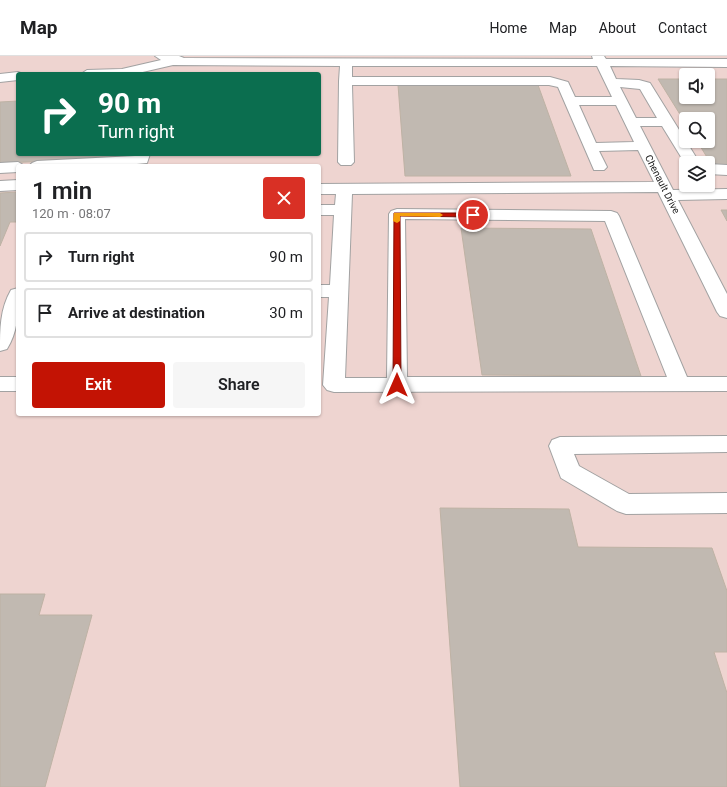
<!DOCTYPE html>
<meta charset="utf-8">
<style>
body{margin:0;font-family:Roboto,sans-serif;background:#f6f6f6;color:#202124;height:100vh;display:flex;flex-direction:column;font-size:15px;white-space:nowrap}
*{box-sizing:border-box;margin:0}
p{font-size:13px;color:#757577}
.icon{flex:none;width:22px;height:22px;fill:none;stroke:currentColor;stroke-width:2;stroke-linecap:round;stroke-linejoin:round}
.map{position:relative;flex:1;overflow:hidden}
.drawer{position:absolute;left:16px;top:108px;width:305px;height:252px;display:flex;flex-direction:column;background:#fff;border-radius:4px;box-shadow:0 1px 3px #0004}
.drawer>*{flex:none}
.top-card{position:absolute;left:16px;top:16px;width:305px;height:84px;border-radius:4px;box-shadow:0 1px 3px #0004;background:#0b6e4f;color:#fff;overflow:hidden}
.tools{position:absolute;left:679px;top:12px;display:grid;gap:8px}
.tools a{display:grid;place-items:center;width:36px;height:36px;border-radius:4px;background:#fff;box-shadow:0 1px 3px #0004;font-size:20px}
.pin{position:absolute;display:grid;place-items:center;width:34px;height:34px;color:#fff;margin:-17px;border:2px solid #fff;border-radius:50%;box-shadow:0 1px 4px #0007}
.me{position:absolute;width:44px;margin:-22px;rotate:0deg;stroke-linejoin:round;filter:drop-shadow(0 0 3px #0008)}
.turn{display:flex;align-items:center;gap:14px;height:84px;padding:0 16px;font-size:18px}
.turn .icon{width:52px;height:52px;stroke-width:2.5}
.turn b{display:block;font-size:28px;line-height:34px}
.round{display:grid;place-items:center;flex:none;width:42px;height:42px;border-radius:4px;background:#f6f6f6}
.head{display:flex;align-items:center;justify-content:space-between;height:68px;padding:0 16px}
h1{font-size:24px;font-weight:600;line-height:30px}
.button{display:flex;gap:8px;margin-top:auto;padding:8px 16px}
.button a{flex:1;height:46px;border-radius:4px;background:#c31304;color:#fff;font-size:16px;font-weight:600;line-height:46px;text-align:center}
.button a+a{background:#f6f6f6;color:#202124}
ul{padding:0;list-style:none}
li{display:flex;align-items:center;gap:12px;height:50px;margin:0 8px 6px;padding:0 8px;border:2px solid #e0e0e0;border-radius:4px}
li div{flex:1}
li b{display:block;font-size:15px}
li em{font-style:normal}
header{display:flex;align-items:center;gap:24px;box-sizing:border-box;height:56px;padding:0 20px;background:#fff;border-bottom:1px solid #e0e0e0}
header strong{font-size:19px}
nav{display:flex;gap:22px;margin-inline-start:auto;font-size:14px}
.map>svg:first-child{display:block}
</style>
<header>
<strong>Map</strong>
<nav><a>Home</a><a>Map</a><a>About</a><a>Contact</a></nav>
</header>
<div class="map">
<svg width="727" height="731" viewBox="0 0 727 731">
<rect width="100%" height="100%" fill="#edeae1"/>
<!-- commercial -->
<path fill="#eed4d0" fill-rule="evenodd" d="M0,0H727V731H0ZM18,18H319V98H18ZM686,19H708V41H686ZM686,63H708V85H686ZM686,107H708V129H686ZM18,110H319V358H18Z"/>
<!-- building -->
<path fill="#c1b9b1" stroke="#beb2a4" d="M658,23H686V41H708V23H727V111H713L697,85H708V63H686V68Z
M398,29H538L571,120H405Z
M18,45V98H137L136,102L0,107V46Z
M18,136V161L16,166H10L0,190V137Z
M721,154H727V165Z
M461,172L591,173L641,320L482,319Z
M440,452L569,453L578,491L712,492L727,535V596H714L727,637V731H460Z
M0,538H45L39,559H92L45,731H0Z"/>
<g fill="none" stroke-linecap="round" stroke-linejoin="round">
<defs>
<path id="minor" d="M155,0H179L184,2L593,3L592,0H604L606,3H727V11L610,10L616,23L639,24L650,27L699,106L686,107V109L662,70H640L673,134L727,133V143L678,144L727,238V262L720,260L717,256L658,136L352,138L345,322H387L389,158L391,155L397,153L611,155L617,157L619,160L687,321H727V335L334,336L327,334L323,329L329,241H319V229H330L334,159H319V149H335L336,138H319V128L654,126L638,94L599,95L607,111L604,114H594L558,31L549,29H352L354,106L351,109H341L338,106L339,25L340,10L173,9L134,18H81L87,14L122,13L161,4ZM352,10H597L612,41H575L568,26L550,21H352ZM620,31L640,33L657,62H636ZM579,49H616L634,86L596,87ZM405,163L605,165L667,321H407Z
M18,16L23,18H18V24L0,26V18Z
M136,98H150L147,107L116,110H29L32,107L37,105L135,100Z
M18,106L25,110H18V116L0,117V107Z
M708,108L727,109V119L708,118Z
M18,124V134L0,135V125Z
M18,232C18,254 19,274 7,293L0,295C0,273 0,253 11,234Z
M0,321H18V335H0Z
M727,380V396L574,398L579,410L629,438L727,437V457L626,458L617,455L561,422L549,390L552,384L560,381Z"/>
</defs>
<!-- minor casing -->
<use href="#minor" stroke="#a2a2a2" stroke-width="2"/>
<!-- minor -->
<use href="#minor" fill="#fff" fill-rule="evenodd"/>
</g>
<!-- route -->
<path fill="#c31304" stroke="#7f0c03" d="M394,157H473L477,159L473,161L400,160L401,329L397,332L393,329Z"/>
<!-- slow -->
<path fill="#f59e0b" d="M394,157H440L443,159L440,161L400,160V165L397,167L393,165Z"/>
<g text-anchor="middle" stroke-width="3.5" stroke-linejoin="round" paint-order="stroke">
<!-- far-street labels -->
<g font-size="10" fill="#1b1b1b" stroke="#fff">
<text transform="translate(663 128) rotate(63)" y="4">Chenault Drive</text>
</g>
</g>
</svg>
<div class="tools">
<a><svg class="icon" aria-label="sound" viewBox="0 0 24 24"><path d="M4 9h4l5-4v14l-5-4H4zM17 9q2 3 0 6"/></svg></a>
<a><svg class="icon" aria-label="search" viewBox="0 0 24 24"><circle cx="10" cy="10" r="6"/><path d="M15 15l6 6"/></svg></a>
<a><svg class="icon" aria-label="layers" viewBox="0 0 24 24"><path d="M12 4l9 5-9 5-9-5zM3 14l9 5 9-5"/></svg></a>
</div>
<div class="pin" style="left:473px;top:159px;background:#d93025"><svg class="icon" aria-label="arrive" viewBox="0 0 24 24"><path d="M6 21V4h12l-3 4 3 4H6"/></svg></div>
<svg class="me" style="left:397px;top:329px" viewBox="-20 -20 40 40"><path d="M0-17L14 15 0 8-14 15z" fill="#c31304" stroke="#fff" stroke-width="4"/></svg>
<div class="top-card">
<div class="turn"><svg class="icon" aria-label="right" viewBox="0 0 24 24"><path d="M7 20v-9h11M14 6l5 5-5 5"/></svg><div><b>90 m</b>Turn right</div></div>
</div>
<section class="drawer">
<div class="head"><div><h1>1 min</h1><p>120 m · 08:07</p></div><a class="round" style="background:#d93025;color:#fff"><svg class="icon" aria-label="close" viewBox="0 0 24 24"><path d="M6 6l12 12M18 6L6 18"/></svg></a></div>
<ul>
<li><svg class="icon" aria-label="right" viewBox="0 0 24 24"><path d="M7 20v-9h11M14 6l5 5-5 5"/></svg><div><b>Turn right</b></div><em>90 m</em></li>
<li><svg class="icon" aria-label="arrive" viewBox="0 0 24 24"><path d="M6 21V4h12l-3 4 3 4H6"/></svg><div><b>Arrive at destination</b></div><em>30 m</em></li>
</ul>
<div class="button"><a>Exit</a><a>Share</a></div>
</section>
</div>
